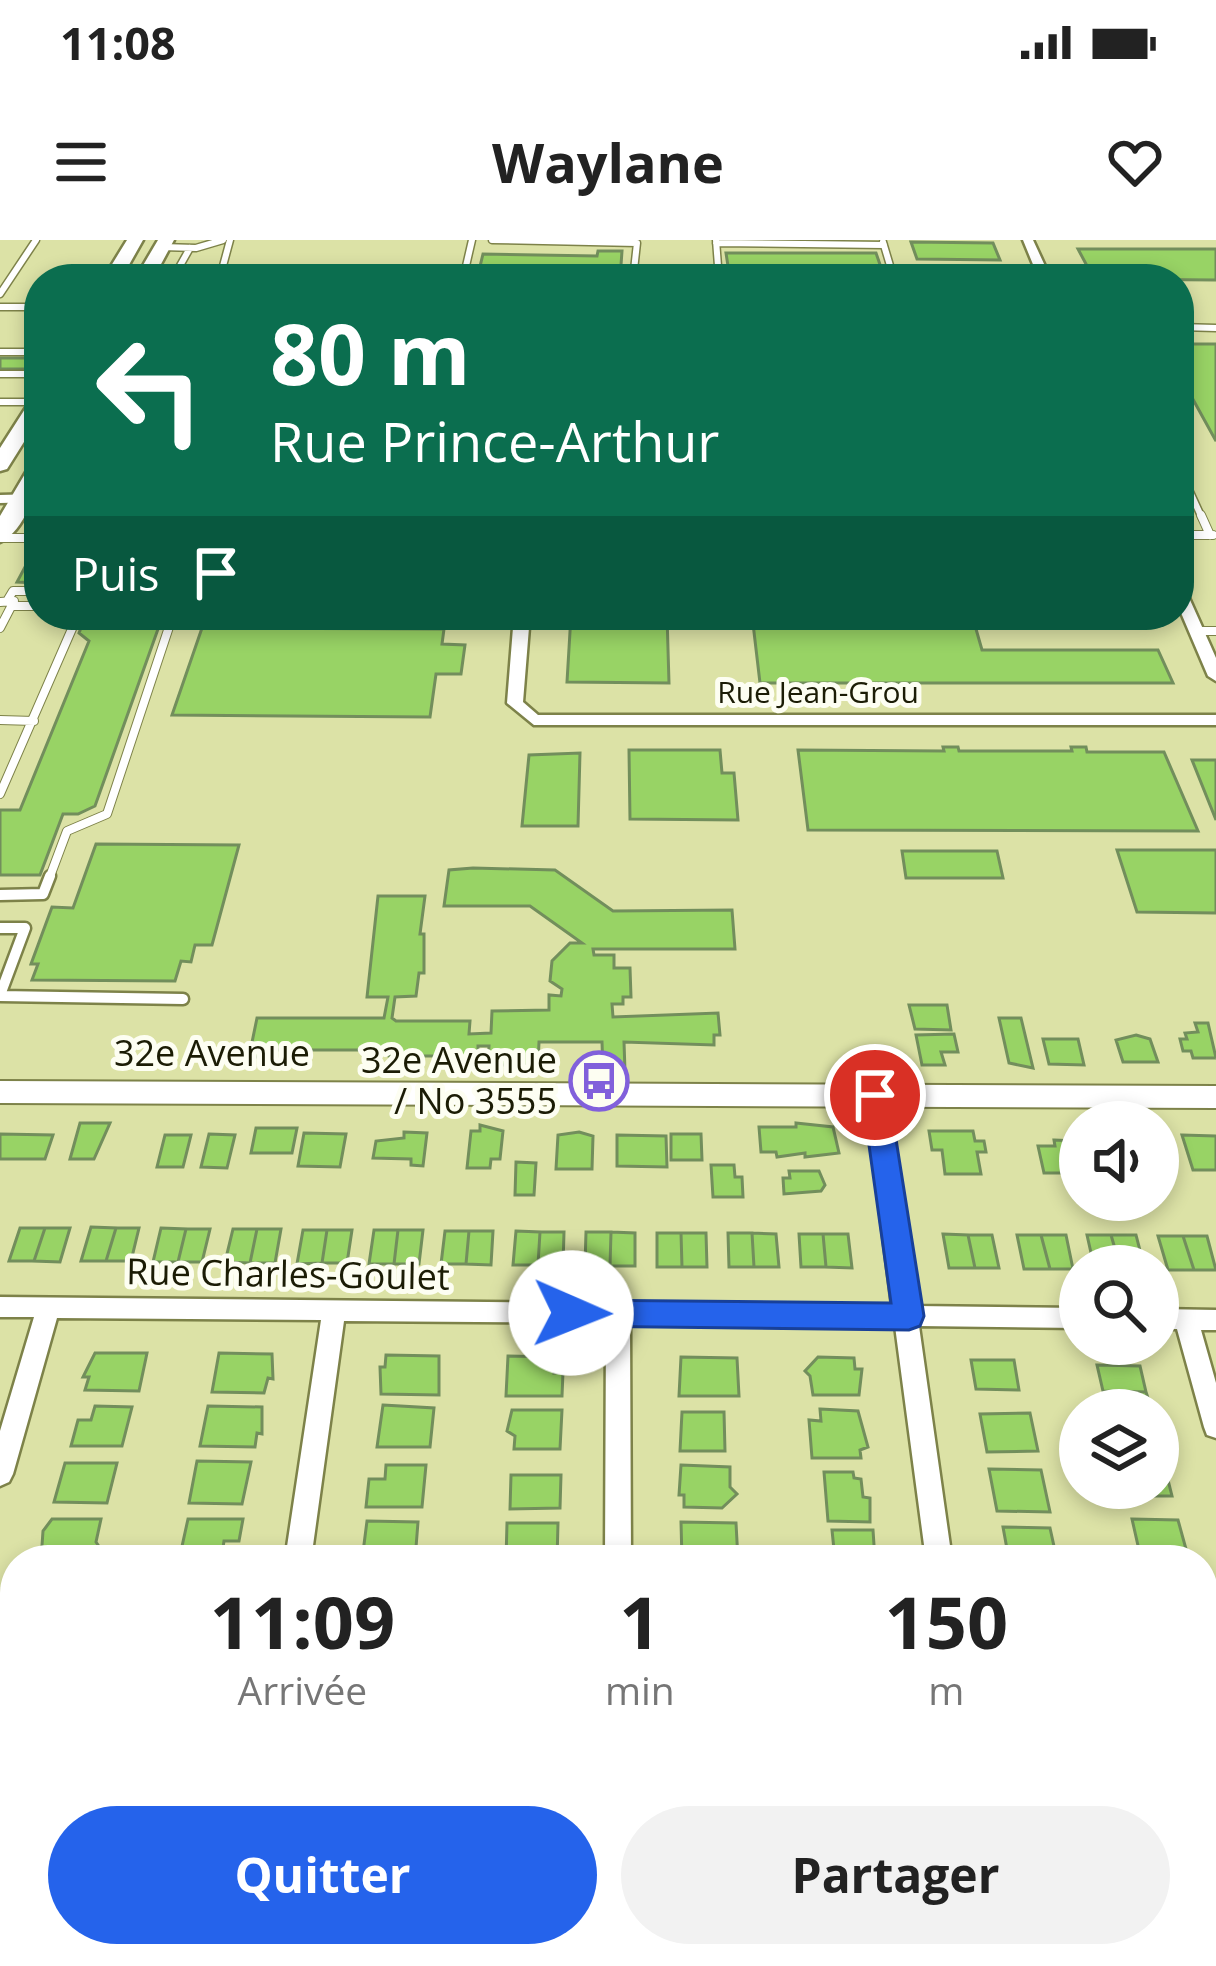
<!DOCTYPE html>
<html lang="fr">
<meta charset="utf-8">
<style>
body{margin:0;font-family:"Open Sans",sans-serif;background:#f2f2f2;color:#222;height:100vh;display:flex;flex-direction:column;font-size:45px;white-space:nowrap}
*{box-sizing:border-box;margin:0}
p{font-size:39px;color:#767676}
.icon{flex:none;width:66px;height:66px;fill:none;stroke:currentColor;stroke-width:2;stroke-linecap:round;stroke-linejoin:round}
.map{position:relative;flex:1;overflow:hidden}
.sheet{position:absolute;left:0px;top:1305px;width:1218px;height:423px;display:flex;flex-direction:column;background:#fff;border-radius:48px 48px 0 0;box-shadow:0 6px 18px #0003}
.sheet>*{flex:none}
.top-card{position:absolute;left:24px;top:24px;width:1170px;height:366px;border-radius:48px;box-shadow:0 6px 18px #0003;background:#0b6e4f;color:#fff;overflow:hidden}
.buttons{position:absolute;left:1059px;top:861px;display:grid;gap:24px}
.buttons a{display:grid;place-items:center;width:120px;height:120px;border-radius:50%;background:#fff;box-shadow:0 6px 18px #0003;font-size:60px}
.pin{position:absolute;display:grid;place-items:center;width:102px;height:102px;color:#fff;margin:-51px;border:6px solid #fff;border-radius:50%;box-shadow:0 3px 12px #0007}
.me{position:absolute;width:132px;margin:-66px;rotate:91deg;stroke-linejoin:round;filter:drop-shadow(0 0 9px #0008)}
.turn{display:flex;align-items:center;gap:42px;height:252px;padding:0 48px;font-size:54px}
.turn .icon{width:156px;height:156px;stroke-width:2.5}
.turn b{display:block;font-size:84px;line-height:102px}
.then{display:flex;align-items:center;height:114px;padding:0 48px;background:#0003;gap:24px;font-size:45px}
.eta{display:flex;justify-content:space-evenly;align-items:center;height:204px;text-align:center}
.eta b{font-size:72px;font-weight:700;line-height:84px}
.action{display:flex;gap:24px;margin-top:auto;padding:24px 48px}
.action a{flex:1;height:138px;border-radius:72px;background:#2563eb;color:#fff;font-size:48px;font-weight:700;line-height:138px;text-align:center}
.action a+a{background:#f2f2f2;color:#222}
.status{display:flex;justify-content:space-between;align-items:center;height:84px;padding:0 60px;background:#fff;direction:ltr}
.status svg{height:33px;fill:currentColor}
header{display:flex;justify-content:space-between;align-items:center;height:156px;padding:0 48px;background:#fff;font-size:54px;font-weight:700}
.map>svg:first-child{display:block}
</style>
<div class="status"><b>11:08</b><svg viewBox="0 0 49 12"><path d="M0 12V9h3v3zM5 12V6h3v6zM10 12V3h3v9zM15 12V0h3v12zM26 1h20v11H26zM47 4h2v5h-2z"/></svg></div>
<header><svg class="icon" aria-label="menu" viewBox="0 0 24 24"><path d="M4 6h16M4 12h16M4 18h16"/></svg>Waylane<svg class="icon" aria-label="heart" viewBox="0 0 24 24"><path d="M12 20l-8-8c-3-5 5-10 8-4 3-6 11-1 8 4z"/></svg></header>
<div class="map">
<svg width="1216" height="1726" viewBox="0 0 1216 1726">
<rect width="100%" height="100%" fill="#dce2a6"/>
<!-- building -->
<path fill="#98d365" stroke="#728e5c" stroke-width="3" d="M911,2L993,3L1000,20L917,19Z
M1078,9H1216V40L1094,39Z
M598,11H622L620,39H477L483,14L597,16Z
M726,13H876L885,39H730Z
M1179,104H1216V201L1179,134Z
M0,118H37L30,129H0Z
M33,312H39V343L17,342Z
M86,375H163L95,566L78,574H63L40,635H0V570H20L89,401L79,393Z
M571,375H667L669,443L567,442Z
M752,375H972L982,410H1158L1173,443H760Z
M202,388L444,389L442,404L465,405L461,434H436L430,477L172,475Z
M943,507H958L959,511H1072L1071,507H1086L1087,512H1164L1198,591L808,590L798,510L944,511Z
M629,510H720L722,533H734L738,580L630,579Z
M580,513L578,586H522L529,515Z
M1192,520H1216V580Z
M96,604L239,605L212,705H195L191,722L181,721L175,741L32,740L38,724H31L52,667L73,668Z
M1117,610H1216V673L1137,672Z
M902,611H997L1003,638H906Z
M473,628L555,630L613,671L732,670L735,709H593L594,715H614V728H630L631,757H623V764H612L613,777L718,773L720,795H714V805L624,802L625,831L613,833L603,831L602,802H539L538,825H488L489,806H478V816H389V810H266L265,817H249L257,778H384L388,757H367L378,656H425L420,694H424V733H419L416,756L395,757L392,778L396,781H470L469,794L491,793L492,771L549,770V755L561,756L562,749L550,741L552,721L570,703H582L530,666H444L449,630Z
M909,765H947L951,790L915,789Z
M999,778H1021L1033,828L1009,823Z
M1195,783H1208L1216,818H1193L1191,811H1183L1180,799H1187L1185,793L1198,792Z
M954,794L958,812H941L945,825H922L916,795Z
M1136,795L1150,799L1158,822H1123L1116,800Z
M1043,799H1078L1084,825L1049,824Z
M80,883H110L94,919H70Z
M796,883L833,887L839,913L805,917V913L777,917L776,912H761L759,887H796Z
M480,885L503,891L500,919H491L490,928H467L471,891H480Z
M256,888H297L292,913H251Z
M929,891H973L975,901H984L986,912H977L981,934H945L942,910H932Z
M404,892L427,893L423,926L411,925V919L373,918L376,901L404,898Z
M579,892L593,896L592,929H556L558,895Z
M304,893L346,894L340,927L298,926Z
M0,894L53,895L45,919H0Z
M209,894L235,895L227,928L201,927Z
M671,894H701L702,920H671Z
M165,895H191L183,927H157Z
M617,895L666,896L667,927L617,926Z
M1182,895L1216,896V930H1193Z
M1054,900L1076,901L1080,933H1044L1038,906H1055Z
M516,922L536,923L534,955H515Z
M711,925H734L735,937H742L743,957H713Z
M789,931H819L825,945L821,951L784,954L783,938H790Z
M91,987L116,988L106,1021H81Z
M20,988H45L34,1021H9Z
M45,988H70L60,1022L34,1021Z
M116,988H139L131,1021H106Z
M161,988L186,989L178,1022H153Z
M186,989H210L202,1022H178Z
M233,989H257L250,1023L225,1022Z
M257,989H281L275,1023H250Z
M303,990H327L322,1023L297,1024Z
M327,990H352L347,1023H322Z
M374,990H398L394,1024H369Z
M398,990H423L419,1024H394Z
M445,991H469L466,1024H441Z
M469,991H493L491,1025L466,1024Z
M516,991L540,992L538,1025H513Z
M540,992H564L563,1026L538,1025Z
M586,992H611L610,1026H585Z
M611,992L635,993V1026H610Z
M657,993H681L682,1027H657Z
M681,993H706L707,1027H682Z
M728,993H752L754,1027H729Z
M752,993L776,994L779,1027H754Z
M799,994H823L826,1027H801Z
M823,994H848L852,1028L826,1027Z
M943,994L968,995L975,1028H949Z
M968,995H992L999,1028H975Z
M1017,995H1041L1050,1029H1024Z
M1041,995H1066L1073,1029H1050Z
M1087,995H1111L1120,1026H1094Z
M1111,995H1136L1144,1026H1120Z
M1158,996H1183L1194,1030H1168Z
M1183,996H1207L1216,1030H1194Z
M95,1113H147L139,1151L85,1150L89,1137H83Z
M219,1113L272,1114L273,1139L268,1138L264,1153L212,1152Z
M386,1115L439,1116V1155L381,1154L380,1127H385Z
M508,1116L555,1117L554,1133L563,1132L562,1156H506Z
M681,1117L737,1118L739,1156H679Z
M818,1117L854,1118L855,1129H862L859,1155H813L810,1136L805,1131Z
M971,1120H1014L1019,1150L976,1149Z
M1097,1125L1140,1126L1146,1152L1103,1151Z
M1103,1151L1146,1152L1152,1170H1107Z
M383,1165L434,1168L430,1207H377Z
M95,1166L132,1167L122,1206H71L78,1180H91Z
M208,1166L262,1167V1194L257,1193L255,1207L200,1206Z
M820,1169L858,1171L868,1207L860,1210L861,1218H812L809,1180L821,1181Z
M512,1170H562L560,1209H514L515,1196L507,1191Z
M682,1172H724L725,1211H680Z
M1030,1173L1038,1211L987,1212L980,1174Z
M197,1221L251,1222L242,1264L189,1263Z
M65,1223H117L107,1263L54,1262Z
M386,1225H426L422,1267H366L369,1239H385Z
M681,1225L730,1227V1247L737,1254L722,1268L684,1267V1255H679Z
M1158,1228H1165L1172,1256H1127L1125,1248H1158Z
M989,1229L1041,1230L1050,1272L997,1271Z
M824,1232H853L854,1238L861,1239L863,1257L870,1258V1282L828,1281Z
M511,1235H561L560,1268L510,1269Z
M52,1279H101L96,1302L100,1308L85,1320H41L43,1291Z
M188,1279H243L239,1301H224L221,1320H179Z
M1132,1279L1178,1280L1186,1309L1139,1310Z
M367,1281L418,1282L415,1320H362Z
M681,1282L736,1283L738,1320H682Z
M507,1283H558L557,1320H506Z
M1003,1287L1050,1288L1057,1320H1009Z
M832,1290H873L875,1320H835Z
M1186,1309L1188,1320H1142L1139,1310Z
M1203,1399H1208L1216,1432L1203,1433Z
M1203,1460H1216V1495H1203Z
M1,1473H15V1526H0Z
M1203,1495H1216V1531H1203Z
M0,1674H15V1713H32L30,1726H0Z
M1203,1686H1216V1726H1088L1085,1713H1203Z
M69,1713H226L224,1726H66Z
M274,1713H330L325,1726H273Z
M350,1713H403L402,1726H349Z
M423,1713H478L477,1726H422Z
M497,1713H551V1726H496Z
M940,1713H1045L1038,1726H958Z"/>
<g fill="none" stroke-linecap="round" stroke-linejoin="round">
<defs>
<path id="lane-far2" d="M492,0L637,3L633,39
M716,0L719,39
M883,2L894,39
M716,3L884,5
M162,7L196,8L223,0
M223,26L230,0
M177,31L190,8
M463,39L472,0
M0,54L36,0
M0,67H39
M1179,87L1216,88
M0,112H39
M0,134H39
M0,162H39
M1179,228L1202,278"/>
<path id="lane-far1" d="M1201,275L1210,295
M1179,295H1213
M0,298H39
M7,361L13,351H39
M0,362L14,361L0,388
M11,366H39
M1196,391H1216
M0,480L34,481
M0,554L78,375
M49,639L67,591L107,574L173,375"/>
<path id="lane" d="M0,655L43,654L50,636
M0,688H25L0,755
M0,756L183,759"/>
<path id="street" d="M1023,0H1033L1051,39H1039Z
M39,254V262L0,263V255Z
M1179,347L1186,351L1216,418V441L1208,436L1179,368Z
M514,375H530L523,462L538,475H1216V485H534L507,463Z
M875,847L882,849L885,855L916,1066L1080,1068V1088L919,1086L952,1320H926L895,1086L630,1083L631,1320H605L606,1083L344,1081L311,1320H285L321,1080L57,1078L13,1234L9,1242L0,1246V1191L34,1077H0V1057L892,1066L865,855L868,849Z
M1158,1069L1216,1070V1090H1201L1216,1143V1198L1207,1195L1204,1187L1177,1089H1158Z
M0,1577L15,1578V1608L0,1607Z
M1203,1589H1216V1619H1203Z
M602,1713H634V1726H602Z"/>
<path id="secondary" d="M0,841L1216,846V868L0,863Z"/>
<path id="primary" d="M127,0H143L121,39H103Z
M158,0H174L153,39H135Z
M39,156V178L7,229L0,231V208L32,158Z
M39,220C39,246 26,291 0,302V276L32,222Z"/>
</defs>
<!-- lane-far2 casing -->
<use href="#lane-far2" stroke="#7d8249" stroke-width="9"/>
<!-- lane-far1 casing -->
<use href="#lane-far1" stroke="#7d8249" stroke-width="10"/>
<!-- lane casing -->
<use href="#lane" stroke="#7d8249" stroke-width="15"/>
<!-- street casing -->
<use href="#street" stroke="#7d8249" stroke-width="5"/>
<!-- secondary casing -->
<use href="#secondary" stroke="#7d8249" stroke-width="4"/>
<!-- primary casing -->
<use href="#primary" stroke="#7d8249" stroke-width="5"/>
<!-- lane-far2 -->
<use href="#lane-far2" stroke="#fff" stroke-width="6"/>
<!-- lane-far1 -->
<use href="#lane-far1" stroke="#fff" stroke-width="8"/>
<!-- lane -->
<use href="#lane" stroke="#fff" stroke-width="10"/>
<!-- street -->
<use href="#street" fill="#fff" fill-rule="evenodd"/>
<!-- secondary -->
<use href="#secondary" fill="#fff" fill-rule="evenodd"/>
<!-- primary -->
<use href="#primary" fill="#fff" fill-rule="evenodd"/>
</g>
<!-- route -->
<path fill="#2563eb" stroke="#184099" stroke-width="3" d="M875,845L889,855L924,1076L920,1086L909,1090L571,1086L560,1082L556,1073L560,1064L571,1060L891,1063L862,855Z"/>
<!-- icons -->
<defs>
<symbol id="bus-ring" viewBox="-11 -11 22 22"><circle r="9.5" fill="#fdfef2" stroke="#8160db" stroke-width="1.5"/><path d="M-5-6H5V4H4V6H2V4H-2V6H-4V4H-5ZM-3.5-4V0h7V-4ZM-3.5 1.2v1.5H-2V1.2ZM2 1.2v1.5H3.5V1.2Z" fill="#8160db"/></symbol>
</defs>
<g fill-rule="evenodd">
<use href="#bus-ring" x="566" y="808" width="66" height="66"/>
</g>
<g text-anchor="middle" stroke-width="10" stroke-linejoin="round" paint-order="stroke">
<!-- far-street labels -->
<g font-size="30" fill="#1b1c05" stroke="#fdfef2">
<text x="818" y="463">Rue Jean-Grou</text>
</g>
<!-- street labels -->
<g font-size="36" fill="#1b1c05" stroke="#fdfef2">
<text x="212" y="826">32e Avenue</text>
<text transform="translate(288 1034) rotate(1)" y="13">Rue Charles-Goulet</text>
</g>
<!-- poi labels -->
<g font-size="36" fill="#1b1c05" stroke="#fdfef2" text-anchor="end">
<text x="557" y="833">32e Avenue<tspan x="557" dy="41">/ No 3555</tspan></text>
</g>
</g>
</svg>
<div class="buttons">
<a><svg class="icon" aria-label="sound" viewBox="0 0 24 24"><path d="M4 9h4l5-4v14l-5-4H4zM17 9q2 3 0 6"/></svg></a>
<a><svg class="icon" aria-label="search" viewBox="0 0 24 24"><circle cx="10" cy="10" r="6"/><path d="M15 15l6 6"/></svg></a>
<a><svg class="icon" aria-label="layers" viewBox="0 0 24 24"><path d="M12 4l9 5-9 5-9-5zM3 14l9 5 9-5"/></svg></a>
</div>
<div class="pin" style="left:875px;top:855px;background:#d93025"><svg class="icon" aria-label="arrive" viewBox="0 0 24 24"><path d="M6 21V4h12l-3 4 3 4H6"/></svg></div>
<svg class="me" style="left:571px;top:1073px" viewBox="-20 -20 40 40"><circle r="19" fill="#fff"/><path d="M0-13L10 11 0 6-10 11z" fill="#2563eb"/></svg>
<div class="top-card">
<div class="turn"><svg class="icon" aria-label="left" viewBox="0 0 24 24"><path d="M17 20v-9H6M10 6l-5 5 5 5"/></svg><div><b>80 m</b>Rue Prince-Arthur</div></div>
<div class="then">Puis<svg class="icon" aria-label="arrive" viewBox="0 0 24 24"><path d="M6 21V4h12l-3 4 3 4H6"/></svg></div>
</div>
<section class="sheet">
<div class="eta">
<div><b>11:09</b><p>Arrivée</p></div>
<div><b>1</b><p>min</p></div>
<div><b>150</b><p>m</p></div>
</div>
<div class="action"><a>Quitter</a><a>Partager</a></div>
</section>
</div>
